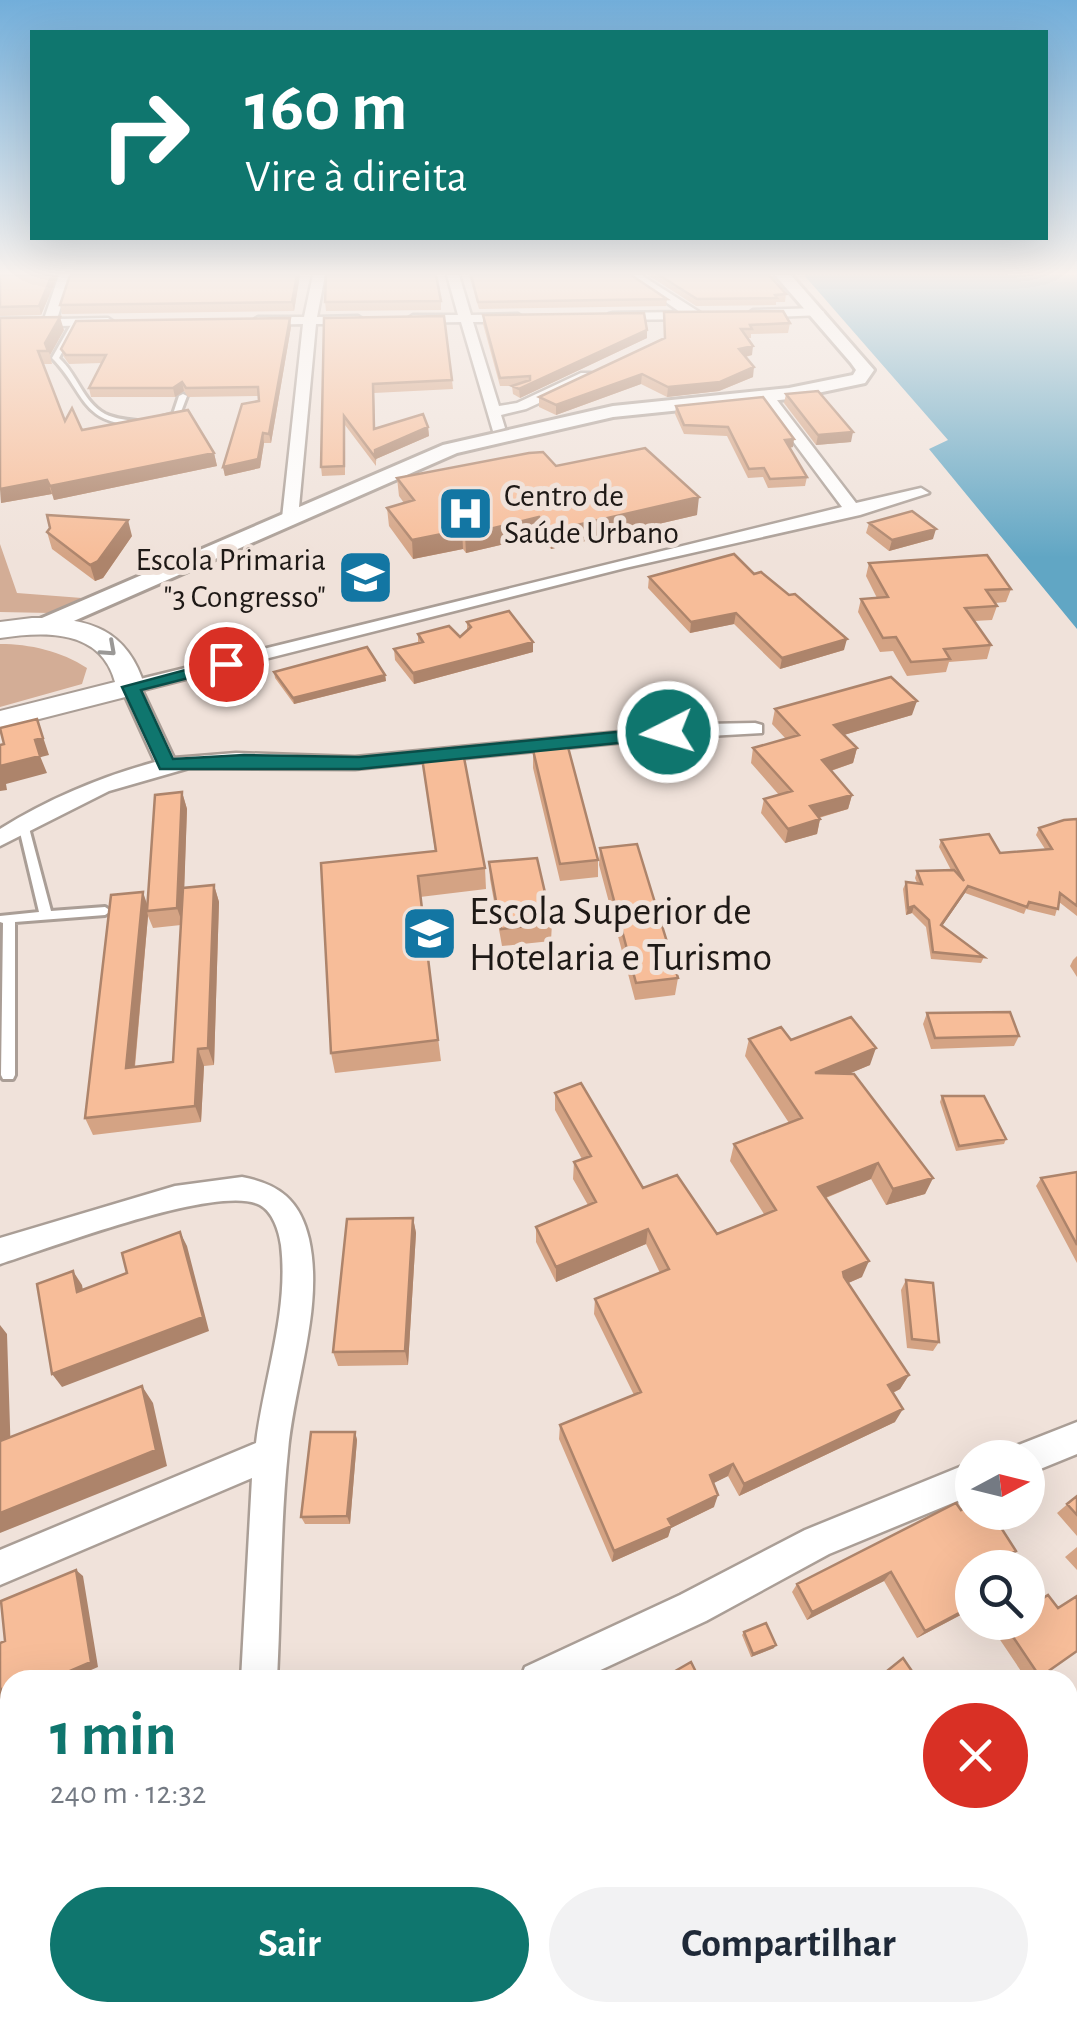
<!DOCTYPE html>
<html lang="pt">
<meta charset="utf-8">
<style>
body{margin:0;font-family:"Alegreya Sans",sans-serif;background:#f2f2f3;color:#1f2937;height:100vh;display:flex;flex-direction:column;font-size:38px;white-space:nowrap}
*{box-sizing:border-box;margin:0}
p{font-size:32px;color:#747a83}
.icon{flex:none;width:55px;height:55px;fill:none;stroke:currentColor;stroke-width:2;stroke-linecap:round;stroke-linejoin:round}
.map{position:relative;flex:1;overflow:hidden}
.sheet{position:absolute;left:0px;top:1670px;width:1078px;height:352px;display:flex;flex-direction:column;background:#fff;border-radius:30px 30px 0 0;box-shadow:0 10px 40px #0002}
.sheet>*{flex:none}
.hud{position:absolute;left:30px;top:30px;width:1018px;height:210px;border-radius:0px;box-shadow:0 10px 40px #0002;background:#0f766e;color:#fff;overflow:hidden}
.needle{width:65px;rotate:83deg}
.buttons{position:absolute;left:955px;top:1440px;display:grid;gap:20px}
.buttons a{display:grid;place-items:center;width:90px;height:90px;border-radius:50%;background:#fff;box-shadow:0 10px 40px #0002;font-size:50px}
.pin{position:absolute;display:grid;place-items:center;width:85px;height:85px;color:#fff;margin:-42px;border:5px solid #fff;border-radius:50%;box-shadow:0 2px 10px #0007}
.me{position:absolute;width:110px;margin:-55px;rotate:265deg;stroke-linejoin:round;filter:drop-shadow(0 0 8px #0008)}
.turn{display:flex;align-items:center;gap:35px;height:210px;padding:0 50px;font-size:45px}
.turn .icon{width:130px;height:130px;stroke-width:2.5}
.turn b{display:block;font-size:70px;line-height:85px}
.round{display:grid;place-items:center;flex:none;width:105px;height:105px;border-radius:52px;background:#f2f2f3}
.head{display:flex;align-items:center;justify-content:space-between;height:170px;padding:0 50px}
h1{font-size:60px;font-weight:700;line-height:75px;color:#0f766e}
.cta{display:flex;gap:20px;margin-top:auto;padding:20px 50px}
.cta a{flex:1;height:115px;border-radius:60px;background:#0f766e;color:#fff;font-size:40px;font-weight:700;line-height:115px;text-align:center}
.cta a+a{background:#f2f2f3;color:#1f2937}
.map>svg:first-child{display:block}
</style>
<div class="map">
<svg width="1077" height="2021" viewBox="0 0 1077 2021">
<rect width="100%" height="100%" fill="#f0e2da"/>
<!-- green -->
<path fill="#d3ad96" d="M0,544L17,593L82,598L50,613L0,612Z
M0,644C30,644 61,651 87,668L82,684L0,707Z"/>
<!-- water -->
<path fill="#61a6c4" d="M804,275H1077V629L929,449L948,440Z"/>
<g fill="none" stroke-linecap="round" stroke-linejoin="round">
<defs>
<path id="service" d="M75,321L78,323L59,358C77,374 83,402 105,414C115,419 127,420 138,421V425C80,424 85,391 52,358L72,323Z
M183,394L187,396L179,417L162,421V417L173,414L179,396Z
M23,820L28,824L51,911L105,907L111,911L105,915L15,922V1075L13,1079H3L1,1075L3,923L0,922V916L39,912L18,824Z"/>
<path id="minor" d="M59,275H71L57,319L108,318L114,322L113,325L0,327V319H44Z
M313,275H325L317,317L358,316L364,320L358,324H316L298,518L290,523L282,518L303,324L258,325L252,321L258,317H304Z
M447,275H459L471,315L518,314L524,318L518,322H473L499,406L517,403L581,373H591V379L526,409L501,415L505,428L493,431L461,322L413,323L407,319L413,315H458Z
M627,275H641L704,315L698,319L609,320V314L613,313L680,312Z
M818,308L824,312L822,315L753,318L747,314L753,310Z
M760,391H770L856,503L921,488L929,493L860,515L625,568L142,690L174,758L236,753L355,757L705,724L755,723L762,725V733L655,739L355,769L189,768L109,791L0,846V829C48,799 100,777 155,762L121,687L124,683L842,507L760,397Z
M242,1177C279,1184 300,1200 309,1239C324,1307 294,1383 288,1451C280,1527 281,1604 277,1680H241L252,1478L0,1585V1550L256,1443C264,1378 289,1311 281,1245C279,1231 273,1212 260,1205C219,1183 48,1249 0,1264V1238L175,1186Z
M1077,1422V1454L1028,1474V1458H1012L1016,1446Z
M972,1462V1495L829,1554L706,1621L579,1680H520L525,1667L680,1595L805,1530Z
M10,1914V1957L0,1961V1918Z"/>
<path id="tertiary" d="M775,275H791L874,370L865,383L789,399L613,417L457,453L51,631H35L31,626L35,621L443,445L613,406L789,388L853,375L856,370L851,363Z"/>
<path id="secondary" d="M32,618C88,617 128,629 145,687L141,693L0,729V711L115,682C101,629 45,631 0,638V622Z"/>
</defs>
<!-- service casing -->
<use href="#service" stroke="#aa9e96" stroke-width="6"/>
<!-- minor casing -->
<use href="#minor" stroke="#aa9e96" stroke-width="5"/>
<!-- tertiary casing -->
<use href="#tertiary" stroke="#aa9e96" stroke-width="6"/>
<!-- secondary casing -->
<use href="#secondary" stroke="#aa9e96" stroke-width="4"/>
<!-- service -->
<use href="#service" fill="#fff" fill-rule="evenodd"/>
<!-- minor -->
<use href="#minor" fill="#fff" fill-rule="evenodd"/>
<!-- tertiary -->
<use href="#tertiary" fill="#fff" fill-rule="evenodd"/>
<!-- secondary -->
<use href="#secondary" fill="#fff" fill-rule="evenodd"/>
</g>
<!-- wall -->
<path fill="#d4a384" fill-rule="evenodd" d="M0,275H58L41,315L0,316Z
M300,275L294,311L62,314L60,305Z
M469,275H631L667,299L666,306L479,309Z
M648,275H769L786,294L785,302H776V305L696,306Z
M441,301V310L326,311L325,302Z
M664,312L790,323L788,333L751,334V338H748L752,355L746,357L753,377L719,391L667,397L641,384L556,415L539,407V397L664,338Z
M483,315L647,338L520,398L513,394L512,386H500L483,324Z
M0,318L64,330L50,355L52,364H43L65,421L82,430L214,453L217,466L54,500L52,494L1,503Z
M324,318L452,380L453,389L374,393L375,429L428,427L429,436L376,459V466L345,425V475L322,476L321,467Z
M291,327L271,443H264L260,468L225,476L223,467L259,401L258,396L188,397L184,391L175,397H91L89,388L102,363L69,364L64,357L61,349Z
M786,394L851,442L816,445L784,403Z
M676,406L793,447L790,448L807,477L805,486L768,488L763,477L748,478L727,436L684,434L675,414Z
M556,466L697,515L551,549L539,536L466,553L463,549L413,559L389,526L387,508L404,503L399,496L397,478Z
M869,523L933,539L889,551L866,533Z
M47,532L132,536L103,578L95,581L52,549Z
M869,563L1011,589L1006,602L995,603L997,606L992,620L974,621L991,645L987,659L949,662L946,672L907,676L893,651L880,652L858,612L861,599L877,598L866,576Z
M754,574L844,650L780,669L734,624L690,633L648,588L649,577Z
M467,622L533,642V652L414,684L395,660L394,649L418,643V634L460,637L467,630Z
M274,672L385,675L386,681L294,704L275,678Z
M775,709L912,715L844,735L857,748L853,763L831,771L852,795L848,809L819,818L820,819L817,834L785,843L761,813L764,799L779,795L751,763L753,748L786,739L772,724Z
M533,750L598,860V877L560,881L533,768Z
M421,751L485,868L486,889L420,897L441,1061L335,1073L331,1053L321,863L435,851Z
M182,792L187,809L184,888L214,885L219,902L214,1065L204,1066L201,1122L93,1135L85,1118L147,905ZM148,916L153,928L181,925L173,1062L135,1067Z
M1077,819V916L1059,902L1055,916L1026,909L1024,914L965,893L942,926L984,957L981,963L931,959L926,927L912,913L906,915L903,889L906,882L917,883L915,878L917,871L951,870L939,847L941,840L1000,853L1045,849L1036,835L1039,828Z
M600,848L678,978L675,995L635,1000L599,865Z
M489,862L552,923L551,941L502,946L490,879Z
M1077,956V977L1070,966L1073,960Z
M927,1013L1019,1036L1014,1046L931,1049L923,1024Z
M749,1039L791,1040L870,1065L848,1074L933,1178L925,1194L886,1205L871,1179L826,1198L862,1277L848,1283L909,1375L900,1389L893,1393L895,1422L739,1496L728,1476L713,1483L714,1507L671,1528L668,1537L612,1562L559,1439L560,1425L634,1395L594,1314L595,1299L660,1273L646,1244L556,1282L536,1242V1227L588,1205L573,1179L574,1162L582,1159L555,1110V1093L643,1188L717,1234L764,1214L730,1161L734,1144L789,1123L745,1056Z
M942,1096L1006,1139L1004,1144L956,1151L940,1102Z
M1077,1172V1263L1036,1186L1041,1178Z
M413,1218L416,1233L408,1365L338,1366L333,1352Z
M906,1280L939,1342L933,1351L907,1348L901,1290Z
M355,1432L357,1440L350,1524H305L301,1517Z
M1077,1496V1536L1057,1513Z
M961,1510L1016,1551L1007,1560L972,1568V1609L917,1638L884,1581L807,1620L792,1592L797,1584Z
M1077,1547V1570L1065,1557Z
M988,1622H1028L1077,1651L1036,1680H1027Z
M744,1632L774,1648L751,1657L742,1635Z
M1068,1922L1077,2007H1068Z"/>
<!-- shaded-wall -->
<path fill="#ad846b" d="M52,275H58L41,315L39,306Z
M297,275H300L294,311L292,302Z
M60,317L64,330L50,355L45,343Z
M290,318L291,327L271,443L269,434Z
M647,330V338L520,398L519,389Z
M753,346L752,355L738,358L739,349Z
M754,367L753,377L719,391L667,397L668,387Z
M642,374L641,384L556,415V405Z
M182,382L184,391L175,397L173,388Z
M428,427L429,436L376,459L375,450Z
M853,432L851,442L816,445L818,435Z
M263,433L264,443L260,468L225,476L223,467Z
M794,439L793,447L784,448L785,440Z
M214,453L217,466L54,500L50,486Z
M47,480L52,494L1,503L0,489Z
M699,497L697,515L551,549V531Z
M539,517V536L466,553L465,535Z
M128,520L132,536L103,578L95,581L90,565Z
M936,529L933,539L889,551L892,540Z
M462,530L463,549L413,559L412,540Z
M736,613L734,624L690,633L691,622Z
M847,639L844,650L780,669L782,658Z
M533,642V652L414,684L413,673Z
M385,675L386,681L294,704L293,698Z
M917,701L912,715L830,739L834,725Z
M37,719L49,755L41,757L35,740Z
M857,748L853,763L818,775L822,760Z
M40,756L47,773L6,784L7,790L0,791V766Z
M182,792L187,809L183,925L177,908Z
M852,795L848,809L806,821L810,806Z
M820,819L817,834L785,843L788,829Z
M214,885L219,902L214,1065L208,1048Z
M968,886L965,893L938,932L941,925Z
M143,892L149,910L147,911L148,916L133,1084L126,1068Z
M914,906L912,913L906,915L908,908Z
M876,1048L870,1065L810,1090L815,1073Z
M198,1049L204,1066L201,1122L195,1106Z
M878,1163L871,1179L812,1203L818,1187Z
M933,1178L925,1194L886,1205L893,1189Z
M413,1218L416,1233L408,1365L405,1351Z
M648,1229L646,1244L556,1282V1267Z
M180,1232L187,1246L209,1331L62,1387L52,1374Z
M869,1261L862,1277L837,1288L843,1272Z
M73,1271L82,1285L86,1306L77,1292Z
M0,1325L7,1334L11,1458L0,1446Z
M909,1375L900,1389L880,1399L888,1385Z
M142,1386L153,1403L167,1466L0,1533V1513Z
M903,1409L895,1422L739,1496L744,1484Z
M355,1432L357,1440L350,1524L347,1516Z
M733,1464L728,1476L706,1487L710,1475Z
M718,1495L714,1507L671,1528L668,1537L612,1562L614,1551L668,1519Z
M1016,1551L1007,1560L993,1568L995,1562Z
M76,1570L83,1576L98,1667L68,1680H49Z
M891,1572L884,1581L807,1620L812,1612Z
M972,1606V1609L917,1638L925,1631Z
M776,1645L774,1648L751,1657L753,1654Z
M1,1688L10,1704V1721L0,1726Z
M10,1840V1847L0,1851V1844Z
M153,2012H160L144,2021H138Z"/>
<!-- building -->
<path fill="#f7bd99" stroke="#ad846b" stroke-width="2.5" d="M0,275H52L39,306L0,307Z
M70,275H297L292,302L60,305Z
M326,275H436L441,301L325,302Z
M471,275H631L667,299L478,302Z
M659,275H769L786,294L775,295L777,298L697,299Z
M783,311L790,323L750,325L752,329H741L753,346L739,349L754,367L720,382L668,387L642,374L556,405L539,397L665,338L664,312Z
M644,313L647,330L519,389L512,386L530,380V376L500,378L483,315Z
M444,316L452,380L373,384L374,429L423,414L428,427L375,450V457L344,416V466L321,467L324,318Z
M60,317L45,343L48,351H38L65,421L72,408L82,430L188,410L214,453L50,486L47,480L0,489V318Z
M290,318L269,434L263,433L258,459L223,467L242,404L259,401L258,387L186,388L182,382L173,388H89L106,355H66L61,349L76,321Z
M818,391L853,432L818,435L786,394Z
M763,397L794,439L785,440L807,477L770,479L764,468L749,469L728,427L684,425L676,406Z
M645,448L699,497L551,531L539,517L465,535L462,530L412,540L387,508L414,500L397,478L529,453L543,452L556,466Z
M912,511L936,529L892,540L869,523Z
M47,515L128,520L98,561L90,565L47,532L50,528Z
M734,554L754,574L761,572L789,595L795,594L847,639L782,658L736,613L691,622L649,577Z
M987,555L1011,589L986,590L997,606L965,608L991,645L944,649L950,659L911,662L896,637L883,638L861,599L888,597L869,563Z
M509,611L533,642L413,673L394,649L423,642L418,634L449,626L460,637L471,627L467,622Z
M367,647L385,675L293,698L274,672Z
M891,677L917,701L834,725L857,748L822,760L852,795L810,806L820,819L788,829L764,799L792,791L753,748L799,735L775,709Z
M37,719L43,738L35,740L40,756L0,766V745L4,744L0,728Z
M462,747L485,868L418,876L438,1040L331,1053L321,863L436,851L421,751Z
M568,747L598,860L560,864L533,750Z
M182,792L177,908L147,911L155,795Z
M1077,819V906L1060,893L1058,909L1029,902L1027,907L968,886L941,925L984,957L933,952L929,920L914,906L908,908L906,882L922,884L917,871L954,870L964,881L941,840L989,834L1000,853L1052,849L1039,828L1064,820Z
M637,844L678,978L636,983L600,848Z
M537,858L552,923L501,929L489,862Z
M214,885L208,1048L198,1049L195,1106L85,1118L111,895L143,892L126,1068L173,1062L183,888Z
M1010,1012L1019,1036L935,1038L927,1013Z
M851,1017L876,1048L815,1073L854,1074L933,1178L893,1189L878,1163L818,1187L869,1261L843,1272L844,1277L909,1375L888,1385L903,1409L744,1484L733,1464L710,1475L718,1495L668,1519L672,1526L614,1551L560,1425L641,1392L595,1299L669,1269L648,1229L556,1267L536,1227L596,1202L574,1162L591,1156L555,1093L581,1083L643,1188L677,1175L717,1234L776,1210L734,1144L802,1118L749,1039L781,1027L791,1040Z
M942,1096H984L1006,1139L959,1146Z
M1077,1172V1245L1041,1178Z
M413,1218L405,1351L333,1352L347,1219Z
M180,1232L203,1317L52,1374L37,1284L73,1271L77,1292L127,1273L122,1253Z
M906,1280L933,1283L939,1342L912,1339Z
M142,1386L156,1450L0,1513V1441Z
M311,1432H355L347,1516L301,1517Z
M1077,1496V1515L1067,1504Z
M956,1503L961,1510L972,1504V1512H991L1016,1551L995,1562L998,1568H972V1606L925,1631L891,1572L812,1612L797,1584Z
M76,1570L91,1662L49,1680H10V1708L1,1688L3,1716L0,1718V1643L5,1641L1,1601Z
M1048,1595L1058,1608L1077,1596V1651L1040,1677L1003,1622H1028V1608Z
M766,1623L776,1645L753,1654L744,1632Z
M903,1658L918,1680H893L887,1671Z
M691,1662L700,1680H672L670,1674Z
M9,1793L10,1840L0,1844V1797Z
M1073,1921L1077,1932V2007L1075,2008L1068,1980V1922Z
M10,1991V2012H153L138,2021H0V1995Z
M784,2012H842L843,2018L825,2021H785Z"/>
<!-- one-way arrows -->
<defs><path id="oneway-chevron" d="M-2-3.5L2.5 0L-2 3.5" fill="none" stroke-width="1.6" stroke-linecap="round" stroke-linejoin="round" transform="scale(2.5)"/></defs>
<use stroke="#9a9896" href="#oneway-chevron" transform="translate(109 649) rotate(42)"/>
<!-- sky -->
<linearGradient id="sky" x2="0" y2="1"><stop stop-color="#72aeda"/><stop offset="0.49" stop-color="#f8f2ee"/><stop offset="1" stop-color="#f8f2ee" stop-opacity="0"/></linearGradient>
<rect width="1077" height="558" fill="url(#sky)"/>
<!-- route -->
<path fill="#0f766e" stroke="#0a4d48" stroke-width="2.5" d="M226,659L234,664L232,667L141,690L173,759L244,755L359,757L668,727L677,732L668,738L359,769H160L122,687Z"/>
<!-- icons -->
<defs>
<symbol id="hospital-square" viewBox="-11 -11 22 22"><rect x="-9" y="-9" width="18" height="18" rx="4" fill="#1376a3" stroke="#f0e2da"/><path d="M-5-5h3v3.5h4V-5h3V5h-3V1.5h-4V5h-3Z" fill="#fff"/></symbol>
<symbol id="school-square" viewBox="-11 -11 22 22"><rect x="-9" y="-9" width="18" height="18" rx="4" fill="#1376a3" stroke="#f0e2da"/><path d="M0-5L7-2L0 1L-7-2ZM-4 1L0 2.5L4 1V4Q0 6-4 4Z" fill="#fff"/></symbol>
<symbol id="university-square" viewBox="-11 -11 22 22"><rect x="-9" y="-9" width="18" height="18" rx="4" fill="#1376a3" stroke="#f0e2da"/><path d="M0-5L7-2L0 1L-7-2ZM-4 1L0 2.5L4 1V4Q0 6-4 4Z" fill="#fff"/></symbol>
</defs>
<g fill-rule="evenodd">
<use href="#hospital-square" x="434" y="482" width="63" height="63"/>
<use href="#school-square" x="334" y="546" width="63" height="63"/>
<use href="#university-square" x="398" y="902" width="63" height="63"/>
</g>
<g text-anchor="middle" stroke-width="10" stroke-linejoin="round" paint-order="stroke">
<!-- far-poi labels -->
<g font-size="32" fill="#1e1916" stroke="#f0e2da" text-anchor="start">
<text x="504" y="506">Centro de<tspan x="504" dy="37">Saúde Urbano</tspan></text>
<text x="326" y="570" text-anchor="end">Escola Primaria<tspan x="326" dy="37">"3 Congresso"</tspan></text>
</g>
<!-- poi labels -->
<g font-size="40" fill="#1e1916" stroke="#f0e2da" text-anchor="start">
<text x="469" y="924">Escola Superior de<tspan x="469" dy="46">Hotelaria e Turismo</tspan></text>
</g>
</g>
</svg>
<div class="buttons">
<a><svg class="needle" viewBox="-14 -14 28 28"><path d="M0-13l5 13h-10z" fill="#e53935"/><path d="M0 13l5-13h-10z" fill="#747a83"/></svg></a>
<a><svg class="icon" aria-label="search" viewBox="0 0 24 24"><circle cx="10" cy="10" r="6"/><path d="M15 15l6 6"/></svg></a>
</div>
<div class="pin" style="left:226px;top:664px;background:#d93025"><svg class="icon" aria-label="arrive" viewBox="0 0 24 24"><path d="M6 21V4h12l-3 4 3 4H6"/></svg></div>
<svg class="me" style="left:668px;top:732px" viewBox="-20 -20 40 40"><circle r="17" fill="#0f766e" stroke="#fff" stroke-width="3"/><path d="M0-11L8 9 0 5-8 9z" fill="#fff"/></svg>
<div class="hud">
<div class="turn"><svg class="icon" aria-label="right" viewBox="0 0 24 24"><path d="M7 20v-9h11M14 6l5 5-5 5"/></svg><div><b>160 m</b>Vire à direita</div></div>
</div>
<section class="sheet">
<div class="head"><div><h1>1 min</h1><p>240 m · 12:32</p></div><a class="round" style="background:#d93025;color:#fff"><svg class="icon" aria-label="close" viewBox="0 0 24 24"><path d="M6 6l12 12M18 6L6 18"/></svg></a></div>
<div class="cta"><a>Sair</a><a>Compartilhar</a></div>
</section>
</div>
